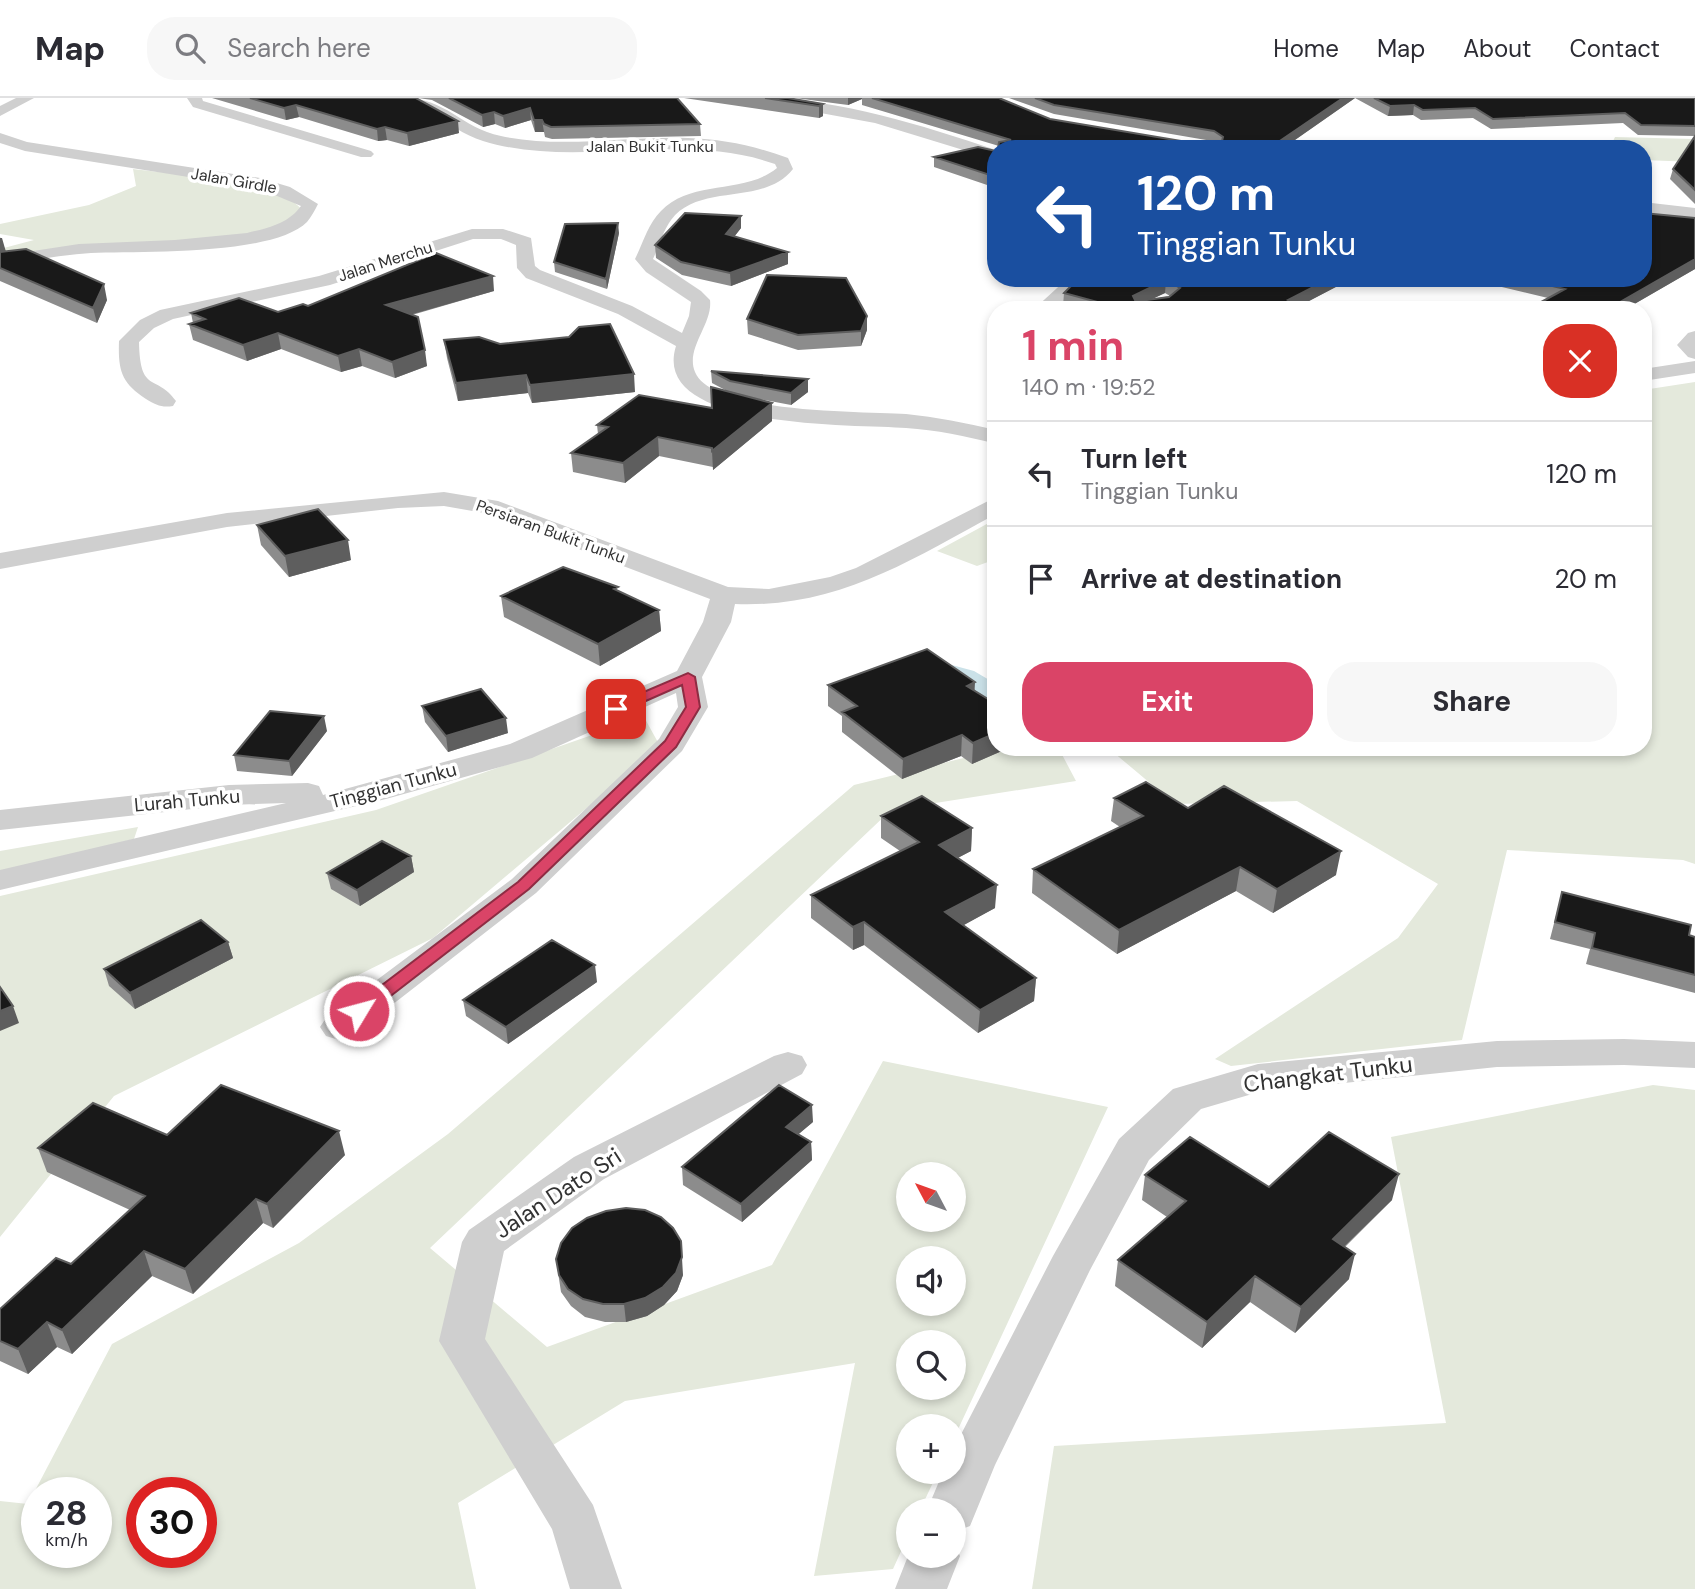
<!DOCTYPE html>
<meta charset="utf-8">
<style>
body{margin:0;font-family:"DM Sans",sans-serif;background:#f7f7f7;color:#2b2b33;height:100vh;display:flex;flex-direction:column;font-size:26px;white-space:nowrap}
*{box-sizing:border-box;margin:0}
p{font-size:23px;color:#7c7c81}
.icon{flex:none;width:38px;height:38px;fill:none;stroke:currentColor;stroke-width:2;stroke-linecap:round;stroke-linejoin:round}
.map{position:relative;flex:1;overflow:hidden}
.drawer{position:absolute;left:987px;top:203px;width:665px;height:455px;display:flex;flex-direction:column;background:#fff;border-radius:28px;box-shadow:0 4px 10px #0003}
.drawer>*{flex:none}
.guide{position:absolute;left:987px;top:42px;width:665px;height:147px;border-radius:28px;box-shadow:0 4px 10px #0003;background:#1a4fa0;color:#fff;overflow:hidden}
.needle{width:46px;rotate:311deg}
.fabs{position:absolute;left:896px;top:1064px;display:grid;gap:14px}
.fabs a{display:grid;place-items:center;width:70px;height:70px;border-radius:50%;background:#fff;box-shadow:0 4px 10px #0003;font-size:35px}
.speed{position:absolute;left:21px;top:1379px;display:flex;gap:14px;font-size:35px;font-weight:700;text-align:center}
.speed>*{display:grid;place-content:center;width:91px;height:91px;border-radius:50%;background:#fff;box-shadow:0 4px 10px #0003;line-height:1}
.speed small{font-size:18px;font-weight:400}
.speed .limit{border:10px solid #d22;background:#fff;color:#111}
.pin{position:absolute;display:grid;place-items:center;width:60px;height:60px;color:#fff;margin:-30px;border-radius:14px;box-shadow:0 4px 10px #0006}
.me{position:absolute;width:77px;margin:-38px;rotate:53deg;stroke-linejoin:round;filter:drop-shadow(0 0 5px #0008)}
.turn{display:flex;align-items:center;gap:24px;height:147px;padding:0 35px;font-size:32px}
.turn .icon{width:91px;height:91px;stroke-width:2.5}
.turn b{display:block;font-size:49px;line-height:60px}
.round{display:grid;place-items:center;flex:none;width:74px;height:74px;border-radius:28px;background:#f7f7f7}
.overview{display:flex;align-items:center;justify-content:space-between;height:119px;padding:0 35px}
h1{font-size:42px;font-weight:700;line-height:52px;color:#da4467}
.cta{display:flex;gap:14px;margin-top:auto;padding:14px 35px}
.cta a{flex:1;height:80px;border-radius:28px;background:#da4467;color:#fff;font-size:28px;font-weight:700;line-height:80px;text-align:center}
.cta a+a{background:#f7f7f7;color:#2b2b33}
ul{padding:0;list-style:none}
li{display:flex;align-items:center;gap:21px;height:105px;padding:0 35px;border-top:2px solid #e1e1e2}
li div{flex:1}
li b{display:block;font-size:26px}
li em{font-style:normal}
header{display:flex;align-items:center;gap:42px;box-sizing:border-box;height:98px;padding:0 35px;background:#fff;border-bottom:2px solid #e1e1e2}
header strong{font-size:33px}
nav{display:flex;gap:38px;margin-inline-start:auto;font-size:24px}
.search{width:490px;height:63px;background:#f7f7f7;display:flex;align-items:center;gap:18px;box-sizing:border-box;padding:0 24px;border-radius:28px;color:#7c7c81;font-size:26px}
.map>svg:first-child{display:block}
</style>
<header>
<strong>Map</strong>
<div class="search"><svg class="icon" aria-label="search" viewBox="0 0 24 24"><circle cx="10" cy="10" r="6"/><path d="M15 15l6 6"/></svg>Search here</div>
<nav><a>Home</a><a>Map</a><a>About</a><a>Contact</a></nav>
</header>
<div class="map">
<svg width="1695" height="1491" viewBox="0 0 1695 1491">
<rect width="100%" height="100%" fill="#fff"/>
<!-- green -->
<path fill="#e4e9dc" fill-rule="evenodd" d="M1615,39L1695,41V64L1643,62V51H1609Z
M133,71C171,76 280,82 302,112L286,125L237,139L0,160V151L34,142L0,136V126L89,107L136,88Z
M1695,284V766L1683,762L1507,752L1462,942L1231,968L1215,961L1398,840L1438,786L1297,703L1175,706L1107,649H1643V292Z
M996,421V461L977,468L937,453Z
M644,619L660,648L433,840L114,998L0,1139V798L376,712Z
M1008,649H1058L1076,683L891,712L430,1150L547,1249L772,1167L883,963L1108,1009L954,1340V1328H908V1374H938L920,1412H908V1438L893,1471L814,1478L855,1265L625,1303L458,1405L476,1491H0V1403L28,1406L112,1246L299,1145L448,1036L854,687ZM908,1076H954V1122H908ZM908,1160H954V1206H908ZM908,1244H954V1290H908ZM37,1395H96V1454H37ZM142,1395H201V1454H142Z
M138,729L134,741L0,775V753Z
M1653,987L1695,992V1491H1032L1054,1348L1446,1325L1391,1039Z"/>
<!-- water -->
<path fill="#cae1e8" d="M937,563L974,573L996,586V602L979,609Z"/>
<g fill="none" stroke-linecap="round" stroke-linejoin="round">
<!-- minor -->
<path fill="#cfcfcf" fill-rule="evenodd" d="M16,0H34L0,18V8Z
M187,0H202L203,3L371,53L374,56L371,59H361L193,9Z
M403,0C447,0 461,30 501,38C562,51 626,38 688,40C723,41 755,48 788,60L793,71C763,109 700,84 671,122C663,133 659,148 653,161L701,193L710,202C713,226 685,250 695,274C712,316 864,313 906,316C936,319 966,325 996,332V346C966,338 936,332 906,330C858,326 649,333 676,248L618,216L526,180L517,170L516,147L501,141H473L330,187L173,221L154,230L139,244C140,297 156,275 176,303L173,308C162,310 156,307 146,301C121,285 118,272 119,243L140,222L160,212L319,178L472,131H503L531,140L535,168L540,172L632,208L682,235L689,218L691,204L646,174L635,161C643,145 648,126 661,113C691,81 744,97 777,70L775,66C678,32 578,72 483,43C464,37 448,25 431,15C422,9 410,7 403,0Z
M753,0C837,0 917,26 996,52V62L875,25L760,4Z
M0,35L27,44L260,80L290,89L318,106C315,112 311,119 307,124C273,158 139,153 91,155C60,157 30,163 0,168V158L79,146L175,142L247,135C268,130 288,126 301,108L258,90L25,53L0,45Z
M1068,180H1088L1055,212H1033Z
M1695,233V261L1688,259L1677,247L1688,235Z
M1695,263V275L1643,283V271Z
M444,394L498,403L728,489L769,491L830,479L856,470L996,399V416C909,463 838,510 735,506L731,524L702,579L708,609L682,653L536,795L352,938L339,942L326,938L320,929L326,920L512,781L659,641L678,609L676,595L532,660L386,701L0,792V772L286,705L229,707L0,732V712L229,687L308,685L319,688L323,697L510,646L677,573L703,524L710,501L484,415L444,408L398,410L227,429L0,471V455L227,415Z
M1624,941L1695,944V970L1624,967L1497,969L1259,994L1201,1011L1149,1062L1090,1172L995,1367L970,1428L954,1434V1412H927L943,1374H954V1350L1053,1158L1119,1041L1173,991L1258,966L1497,943Z
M788,954L802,958L807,967L802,976L604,1081L504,1153L485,1241L593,1407L622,1491H570L552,1431L439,1243L462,1144L469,1132L574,1059L774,958Z
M954,1445L960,1458L947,1491H895L908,1458H954Z"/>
<!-- tertiary -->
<path fill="#cfcfcf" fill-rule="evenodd" d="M1643,104L1695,110V122L1643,116Z"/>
</g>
<!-- wall -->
<path fill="#8c8c8c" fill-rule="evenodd" d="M212,0H416L459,35L409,48L387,42L378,43L299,19L286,22Z
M418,0H677L700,26L701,38L552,41L545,39L544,34H535L531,22L505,30L495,26L483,29L432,2Z
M684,0H788L823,6V18L819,20Z
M795,0H999L1050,21L1181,43H1212L1054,16L1009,0H1695V38L1638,37L1623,25L1491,31L1473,20L1421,22L1413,17L1388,18L1355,0L1282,51L999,48L862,7V1L848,7Z
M1695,38V106L1670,81L1673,71Z
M996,53V90L934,69V59Z
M741,118V130L734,139L788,166L731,188L682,177L656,160L655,147Z
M1695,120V171L1624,212H1531L1532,209L1548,200L1464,180H1643Z
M619,135L607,191L555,174L554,164Z
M0,139L6,154L107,202L97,225L0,183Z
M1079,180H1353L1299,208L1306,212H1076L1063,208L1064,195ZM1165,195L1170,198L1152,201Z
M494,193L412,217L427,268L395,280L362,268L341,274L281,251L247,263L193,242L189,226L193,225L191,215L278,214L308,208Z
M867,218V232L861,248L798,252L748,236L747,221Z
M444,242L500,246L635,294L532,305L528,295L458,303L447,260Z
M711,273L808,294L791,307L748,299L772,323L713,372V369L659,358L625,385L573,374L571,355L598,336L597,327L712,310L727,293L712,285Z
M257,427L351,462L289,479L261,447Z
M619,493L659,512L661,533L600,568L504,519L501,498Z
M828,587L975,592L996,649H1011L972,666L961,658L902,681L842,634V618L828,608Z
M422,608L508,635L448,654L425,624Z
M327,633L292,678L237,673L234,657Z
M1114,700L1188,710L1336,777L1273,815L1236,793L1117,856L1032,795L1033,771L1120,729L1111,723Z
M881,718L972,730L971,753L957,760L995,810L963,827L1036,880L1034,903L978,935L864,847L853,852L811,820V797L900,753L881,740Z
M411,758L414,774L360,808L331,791L327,775Z
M1562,794L1695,839V895L1586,866L1590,851L1550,841Z
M228,844L233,860L135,911L109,888L104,871Z
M597,884L508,946L466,918L463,902Z
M813,1024L798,1036L811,1044L812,1062L742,1124L683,1087L682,1069Z
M167,1037L345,1057L273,1130L263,1125L193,1196L152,1178L72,1256L57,1249L28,1276L0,1263V1211L71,1166L130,1112L47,1074L38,1050Z
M1145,1077L1269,1089L1392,1102L1345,1149L1349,1181L1295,1235L1250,1204L1202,1250L1115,1188L1118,1162L1167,1119L1142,1102Z
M556,1161L683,1177L677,1193L664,1207L647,1218L626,1224H605L585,1219L571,1208L561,1194Z"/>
<!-- shaded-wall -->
<path fill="#5e5e5e" d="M848,0H862V1L848,7Z
M1343,0H1355L1282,51H1268Z
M823,6V18L819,20V8Z
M296,7L299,19L286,22L284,10Z
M1414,7L1413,17L1388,18L1390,8Z
M530,10L531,22L505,30L503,18Z
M494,14L495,26L483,29L482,17Z
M534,22H542L544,34H535Z
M458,23L459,35L409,48L407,35Z
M385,29L387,42L378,43L377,31Z
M741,118V130L726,149V136Z
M618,125L619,135L607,191L606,181Z
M0,140H2L6,154L0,156Z
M788,154V166L731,188L730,175Z
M1695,161V171L1624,212H1606Z
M493,178L494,193L388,223L386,207Z
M1331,180H1353L1292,212L1288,202Z
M1166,182L1165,195L1131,211L1133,198Z
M104,186L107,202L97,225L93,210Z
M867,218V232L861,248V233Z
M278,235L281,251L247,263L243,247Z
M359,251L362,268L341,274L338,258Z
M425,252L427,268L395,280L392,264Z
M634,276L635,294L532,305L530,287Z
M526,277L528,295L458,303L456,285Z
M808,281V294L791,307V295Z
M772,305V323L713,372L712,353Z
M658,339L659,358L625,385L623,365Z
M348,442L351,462L289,479L285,458Z
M659,512L661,533L600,568L598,546Z
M975,584L974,604L967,588Z
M324,618L327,633L292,678L289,663Z
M506,620L508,635L448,654L446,638Z
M996,635V649H1011L972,666L973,645Z
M962,637L961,658L902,681L903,661Z
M972,730L971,753L939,770V747Z
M1341,753L1336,777L1273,815L1277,791Z
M411,758L414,774L360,808L357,792Z
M1240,769L1236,793L1117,856L1119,832Z
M997,787L995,810L944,838L945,814Z
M864,824V847L853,852V829Z
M228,844L233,860L135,911L130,895Z
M595,867L597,884L508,946L506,929Z
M1036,880L1034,903L978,935L980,912Z
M13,908L19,925L0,933V913Z
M812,1007L813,1024L787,1046L786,1029Z
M339,1033L345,1057L273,1130L267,1106Z
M811,1044L812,1062L742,1124L741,1106Z
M1399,1076L1392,1102L1326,1166L1333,1141Z
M256,1101L263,1125L193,1196L185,1171Z
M681,1143L683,1177L677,1193L664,1207L647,1218L626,1224L624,1206Z
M144,1153L152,1178L72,1256L62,1232Z
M1355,1156L1349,1181L1295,1235L1301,1209Z
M1255,1178L1250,1204L1202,1250L1207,1224Z
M47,1224L57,1249L28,1276L18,1251Z"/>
<!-- building -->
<path fill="#191919" stroke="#5e5e5e" stroke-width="2" fill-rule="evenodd" d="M250,0H416L458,23L407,35L385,29L377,31L296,7L284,10Z
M449,0H677L700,26L551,29L544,26L542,22H534L530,10L503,18L494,14L482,17Z
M765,0H788L823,6L819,8Z
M872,0H999L1050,21L1181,43H1222L1223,39L1214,33L1054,7L1035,0H1343L1268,51H998L999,44L1011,42Z
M1374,0H1695V28L1641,27L1625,15L1493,21L1475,10L1423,12L1414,7L1390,8Z
M1695,38V92L1673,71Z
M978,49L996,53V79L934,59Z
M685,115L741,118L726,136L788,154L730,175L681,164L655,147Z
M1643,115L1695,120V161L1606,212H1543L1532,209L1565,191L1519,180H1643Z
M618,125L606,181L554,164L565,126Z
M26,151L104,186L93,210L0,170V154Z
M436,155L493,178L386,207L418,219L425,252L392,264L359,251L338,258L278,235L243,247L189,226L205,221L191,215L239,200L278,214L303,206L308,208Z
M767,177L846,180L867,218L861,233L798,237L747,221Z
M1079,180H1331L1288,202L1306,212H1127L1064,195ZM1166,182L1180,190L1169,199L1147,202H1135L1133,198Z
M610,226L634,276L530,287L526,277L456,285L444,242L479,239L500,246L569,239L579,229Z
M711,273L808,281L791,295L730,283Z
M711,289L772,305L712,353V350L658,339L623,365L571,355L608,329L597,327L639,297L712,310Z
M318,411L348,442L285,458L257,427Z
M563,469L618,489L614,491L659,512L598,546L501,498Z
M927,551L975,584L967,588L996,606V635L973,645L962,637L903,661L842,614L857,608L828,587Z
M481,591L506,620L446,638L422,608Z
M270,613L324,618L289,663L234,657Z
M1146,684L1188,710L1224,688L1341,753L1277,791L1240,769L1119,832L1033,771L1143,718L1114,700Z
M922,698L972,730L939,747L997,787L945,814L1036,880L980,912L864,824L853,829L811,797L919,744L881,718Z
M382,743L411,758L357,792L327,775Z
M1562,794L1691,827L1689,837L1695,839V877L1592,850L1595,835L1555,824Z
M201,822L228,844L130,895L104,871Z
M552,842L595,867L506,929L463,902Z
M0,889L13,908L0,913Z
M221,987L339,1033L267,1106L256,1101L185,1171L144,1153L62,1232L47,1224L18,1251L0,1243V1211L56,1160L71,1166L145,1098L38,1050L93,1005L167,1037Z
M779,987L812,1007L786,1029L811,1044L741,1106L682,1069Z
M1329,1034L1399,1076L1333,1141L1355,1156L1301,1209L1255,1178L1207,1224L1118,1162L1186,1103L1145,1077L1190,1039L1269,1089Z
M626,1110L645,1112L661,1119L673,1130L681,1143L682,1159L676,1175L663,1189L645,1200L624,1206H603L583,1201L568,1191L559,1177L556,1161L561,1145L572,1130L587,1120L606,1113Z"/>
<!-- route -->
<path fill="#da4467" stroke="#8e2c43" stroke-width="2" d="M688,575L695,579L700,609L676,649L529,791L366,917H353L350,913L353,909L518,784L665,643L686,609L682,587L621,614H611V608Z"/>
<g text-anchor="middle" stroke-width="7" stroke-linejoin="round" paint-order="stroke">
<!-- far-street labels -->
<g font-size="16" fill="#323232" stroke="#fff">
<text x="650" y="54">Jalan Bukit Tunku</text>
<text transform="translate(234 82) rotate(10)" y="6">Jalan Girdle</text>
<text transform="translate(385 163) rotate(-18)" y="6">Jalan Merchu</text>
<text transform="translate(551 433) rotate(20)" y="6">Persiaran Bukit Tunku</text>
</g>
<!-- street labels -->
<g font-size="19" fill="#323232" stroke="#fff">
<text transform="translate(393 687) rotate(-15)" y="7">Tinggian Tunku</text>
<text transform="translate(187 702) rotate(-5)" y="7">Lurah Tunku</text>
</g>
<!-- near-street labels -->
<g font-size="23" fill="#323232" stroke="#fff">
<text transform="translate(1328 976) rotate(-7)" y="8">Changkat Tunku</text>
<text transform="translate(558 1095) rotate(-33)" y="8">Jalan Dato Sri</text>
</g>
</g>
</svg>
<div class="fabs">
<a><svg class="needle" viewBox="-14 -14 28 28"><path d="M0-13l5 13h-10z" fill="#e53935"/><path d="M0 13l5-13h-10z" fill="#7c7c81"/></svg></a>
<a><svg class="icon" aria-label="sound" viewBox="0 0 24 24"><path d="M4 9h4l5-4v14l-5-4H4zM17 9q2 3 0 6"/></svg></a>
<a><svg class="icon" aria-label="search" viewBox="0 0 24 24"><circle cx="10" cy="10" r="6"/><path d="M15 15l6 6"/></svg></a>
<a>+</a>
<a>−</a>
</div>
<div class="speed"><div>28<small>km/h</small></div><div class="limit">30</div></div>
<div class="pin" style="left:616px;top:611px;background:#d93025"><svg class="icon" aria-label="arrive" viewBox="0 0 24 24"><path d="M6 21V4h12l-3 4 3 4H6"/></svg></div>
<svg class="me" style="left:359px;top:913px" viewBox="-20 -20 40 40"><circle r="17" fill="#da4467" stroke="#fff" stroke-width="3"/><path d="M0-11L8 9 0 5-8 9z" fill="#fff"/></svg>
<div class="guide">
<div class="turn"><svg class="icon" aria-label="left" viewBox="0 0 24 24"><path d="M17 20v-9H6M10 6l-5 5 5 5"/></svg><div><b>120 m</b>Tinggian Tunku</div></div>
</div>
<section class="drawer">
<div class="overview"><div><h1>1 min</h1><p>140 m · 19:52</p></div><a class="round" style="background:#d93025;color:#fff"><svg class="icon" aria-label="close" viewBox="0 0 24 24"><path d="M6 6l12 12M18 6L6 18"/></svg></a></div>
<ul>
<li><svg class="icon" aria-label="left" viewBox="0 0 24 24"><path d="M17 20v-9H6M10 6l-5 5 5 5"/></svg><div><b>Turn left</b><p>Tinggian Tunku</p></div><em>120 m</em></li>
<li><svg class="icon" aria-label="arrive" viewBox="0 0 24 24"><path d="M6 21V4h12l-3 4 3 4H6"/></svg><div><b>Arrive at destination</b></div><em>20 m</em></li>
</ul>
<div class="cta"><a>Exit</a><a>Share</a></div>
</section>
</div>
